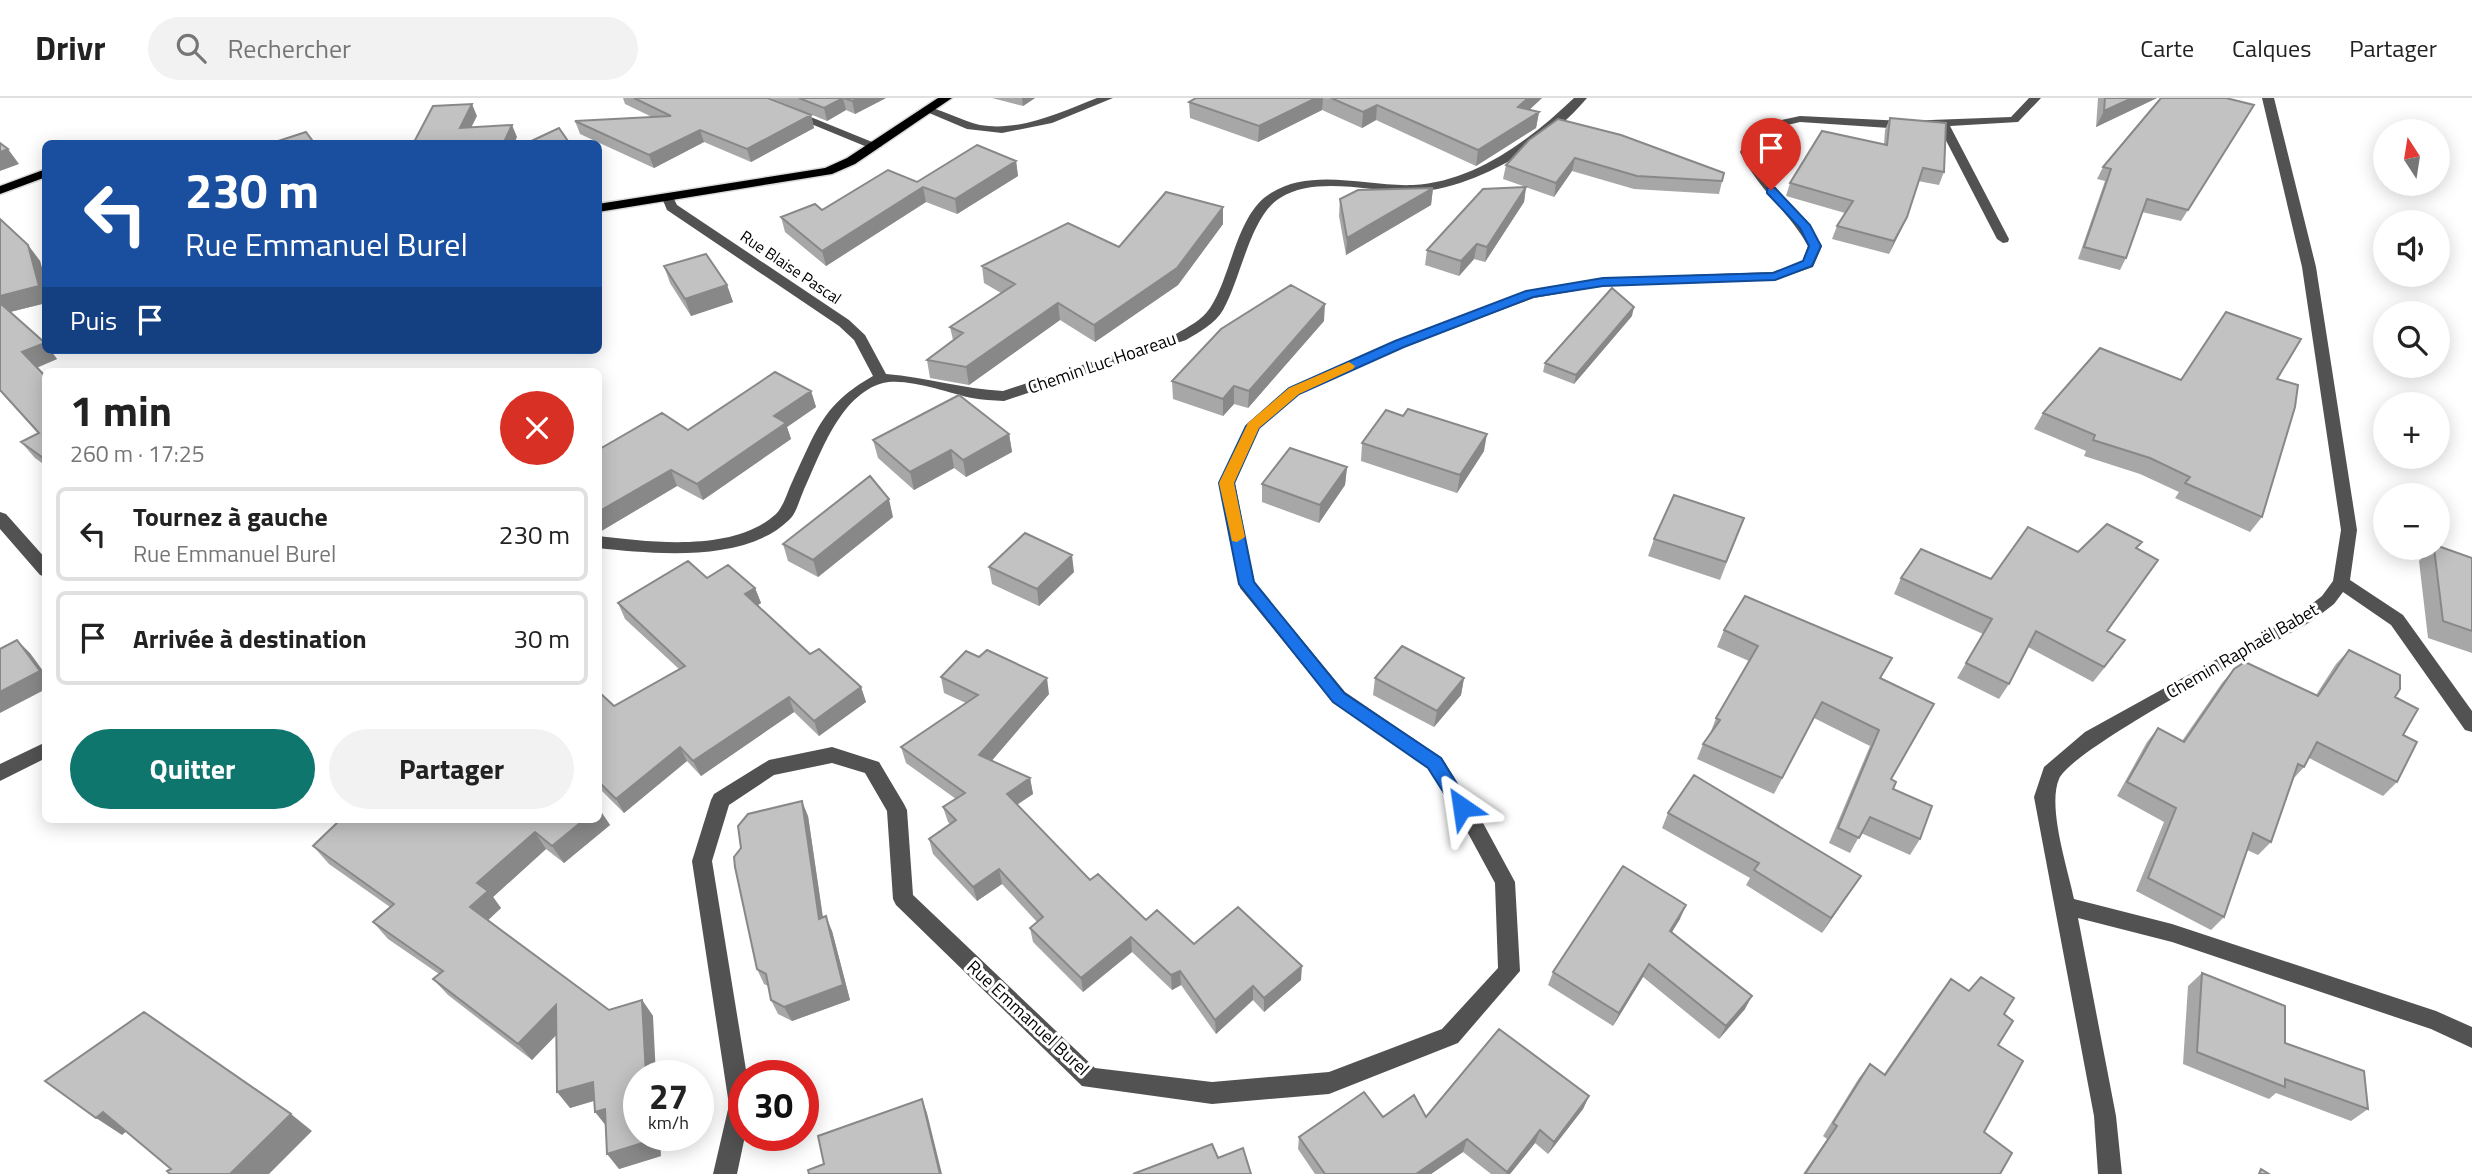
<!DOCTYPE html>
<html lang="fr">
<meta charset="utf-8">
<style>
body{margin:0;font-family:"Titillium Web",sans-serif;background:#f2f2f2;color:#222;height:100vh;display:flex;flex-direction:column;font-size:26px;white-space:nowrap}
*{box-sizing:border-box;margin:0}
p{font-size:23px;color:#767676}
.icon{flex:none;width:38px;height:38px;fill:none;stroke:currentColor;stroke-width:2;stroke-linecap:round;stroke-linejoin:round}
.map{position:relative;flex:1;overflow:hidden}
.details{position:absolute;left:42px;top:270px;width:560px;height:455px;display:flex;flex-direction:column;background:#fff;border-radius:10px;box-shadow:0 4px 18px #0003}
.details>*{flex:none}
.hud{position:absolute;left:42px;top:42px;width:560px;height:214px;border-radius:10px;box-shadow:0 4px 18px #0003;background:#1a4fa0;color:#fff;overflow:hidden}
.needle{width:46px;rotate:348deg}
.controls{position:absolute;left:2373px;top:21px;display:grid;gap:14px}
.controls a{display:grid;place-items:center;width:77px;height:77px;border-radius:50%;background:#fff;box-shadow:0 4px 18px #0003;font-size:35px}
.speed{position:absolute;left:623px;top:962px;display:flex;gap:14px;font-size:35px;font-weight:700;text-align:center}
.speed>*{display:grid;place-content:center;width:91px;height:91px;border-radius:50%;background:#fff;box-shadow:0 4px 18px #0003;line-height:1}
.speed small{font-size:18px;font-weight:400}
.speed .limit{border:10px solid #d22;background:#fff;color:#111}
.pin{position:absolute;display:grid;place-items:center;width:60px;height:60px;color:#fff;margin:-72px -30px;border-radius:50% 50% 50% 0;rotate:-45deg;box-shadow:0 0 7px #0007}
.pin .icon{rotate:45deg}
.me{position:absolute;width:77px;margin:-38px;rotate:328deg;stroke-linejoin:round;filter:drop-shadow(0 0 5px #0008)}
.turn{display:flex;align-items:center;gap:24px;height:147px;padding:0 28px;font-size:32px}
.turn .icon{width:91px;height:91px;stroke-width:2.5}
.turn b{display:block;font-size:49px;line-height:60px}
.then{display:flex;align-items:center;height:66px;padding:0 28px;background:#0003;gap:14px;font-size:26px}
.round{display:grid;place-items:center;flex:none;width:74px;height:74px;border-radius:37px;background:#f2f2f2}
.summary{display:flex;align-items:center;justify-content:space-between;height:119px;padding:0 28px}
h1{font-size:42px;font-weight:700;line-height:52px}
.primary-button{display:flex;gap:14px;margin-top:auto;padding:14px 28px}
.primary-button a{flex:1;height:80px;border-radius:42px;background:#0f766e;color:#fff;font-size:28px;font-weight:700;line-height:80px;text-align:center}
.primary-button a+a{background:#f2f2f2;color:#222}
ul{padding:0;list-style:none}
li{display:flex;align-items:center;gap:21px;height:94px;margin:0 14px 10px;padding:0 14px;border:4px solid #e0e0e0;border-radius:10px}
li div{flex:1}
li b{display:block;font-size:26px}
li em{font-style:normal}
header{display:flex;align-items:center;gap:42px;box-sizing:border-box;height:98px;padding:0 35px;background:#fff;border-bottom:2px solid #e0e0e0}
header strong{font-size:33px}
nav{display:flex;gap:38px;margin-inline-start:auto;font-size:24px}
.search{width:490px;height:63px;background:#f2f2f2;display:flex;align-items:center;gap:18px;box-sizing:border-box;padding:0 24px;border-radius:38px;color:#767676;font-size:26px}
.map>svg:first-child{display:block}
</style>
<header>
<strong>Drivr</strong>
<div class="search"><svg class="icon" aria-label="search" viewBox="0 0 24 24"><circle cx="10" cy="10" r="6"/><path d="M15 15l6 6"/></svg>Rechercher</div>
<nav><a>Carte</a><a>Calques</a><a>Partager</a></nav>
</header>
<div class="map">
<svg width="2472" height="1076" viewBox="0 0 2472 1076">
<rect width="100%" height="100%" fill="#fff"/>
<g fill="none" stroke-linecap="round" stroke-linejoin="round">
<defs>
<path id="major" d="M938,0H952L855,66L832,76L598,114V106L825,70L847,60Z
M46,71V79L0,96V88Z"/>
</defs>
<!-- major casing -->
<use href="#major" stroke="#dbdbdb" stroke-width="3"/>
<!-- minor -->
<path fill="#525252" fill-rule="evenodd" d="M748,0H764L882,48L872,51Z
M1097,0H1113L1052,25L1002,35L967,31L922,12L928,9C946,13 962,23 980,27C1020,34 1061,14 1097,0Z
M1574,0H1587C1548,47 1469,95 1407,94C1368,93 1315,78 1280,100C1250,118 1241,181 1223,212C1215,226 1199,234 1186,242L1004,303C993,302 982,302 972,300C949,295 906,279 883,285C839,297 820,358 803,394C799,403 796,416 789,422C745,465 654,456 598,450V438C651,444 733,455 776,416C784,408 788,392 793,382C817,332 822,307 873,278L854,242L839,228L667,112L662,100L664,97H672L677,107L849,222L865,237L886,276C926,279 963,291 1003,293L1176,236C1188,229 1202,222 1210,210C1232,177 1236,116 1271,95C1313,69 1368,89 1413,87C1475,84 1531,41 1574,0Z
M2029,0H2041L2018,24L1950,28L2009,141L2008,144L2003,145L1997,141L1939,29L1904,31L1800,24L1762,33L1752,54C1770,89 1801,114 1822,148L1813,169L1775,182L1603,188L1534,200L1404,249L1299,296L1259,330L1235,385L1254,484L1345,594L1442,660L1483,725L1515,784L1520,873L1458,945L1329,996L1212,1006L1082,988L896,807L893,801L887,713L865,675L832,665L774,677L729,707L712,763L747,978H744L745,1038L737,1076H713L729,1007L692,763L711,702L714,696L769,662L832,649L879,664L904,706L907,712L913,797L1095,970L1212,984L1329,974L1442,931L1498,870L1495,785L1469,737L1428,670L1333,604L1240,490L1219,385L1248,325L1289,290L1394,243L1531,192L1603,180L1773,174L1802,164L1808,148C1789,114 1757,90 1740,54L1753,28L1800,18L1904,23L2011,19Z
M2262,0H2274L2316,169L2357,432L2350,482L2403,517L2472,613V634L2465,632L2391,527L2343,494L2334,506L2312,523C2271,547 2072,650 2059,681C2047,709 2068,771 2074,801L2172,826L2436,913L2472,929V950L2431,931L2172,844L2078,820L2116,1018L2122,1076H2098L2094,1018L2034,699L2044,669L2085,634L2300,515L2322,498L2333,483L2341,432L2302,169Z
M0,414L6,416L46,461V479L40,477L0,431Z
M46,644V660L0,683V666Z"/>
<!-- major -->
<use href="#major" fill="#000" fill-rule="evenodd"/>
</g>
<!-- wall -->
<path fill="#a7a7a7" d="M623,0H768L811,17L814,30L751,64L704,44L654,70L580,36L575,23L652,19L625,6Z
M771,0H886L855,16L846,12L827,23Z
M992,0H1035L1023,8Z
M1196,0H1542L1529,12L1539,14L1536,30L1476,68L1376,22L1362,30L1322,12L1258,44L1190,20L1189,4Z
M2098,0H2157L2096,29Z
M2248,18L2181,123L2142,114L2126,160L2120,172L2078,161L2105,83L2097,81L2103,69Z
M1890,20L1944,74L1939,87L1918,83L1907,119L1889,156L1832,141L1837,128L1845,115L1786,98L1790,85L1884,46L1885,32Z
M1529,42L1724,75L1719,96L1634,91L1572,73L1554,99L1503,81L1506,67Z
M1016,63L1018,78L957,116L926,104L826,168L785,134L781,119L822,112L917,84Z
M1526,89L1524,104L1485,164L1474,161L1459,178L1425,167L1427,152Z
M1433,90L1431,107L1346,157L1339,118L1340,101Z
M1223,109V126L1178,187L1095,244L1060,222L969,287L930,280L927,262L953,242L950,229L1001,195L984,185L982,168L1119,149Z
M0,121L28,147L40,163L46,184V205L10,214L46,246L57,261L37,270L46,279V368L35,360L21,344L38,335L0,293Z
M664,168L727,187L733,204L691,218L670,185Z
M1632,218L1574,286L1543,274L1545,265Z
M1324,223L1248,310L1234,306L1223,318L1173,301L1172,283Z
M2277,281L2262,419L2250,434L2175,400L2179,394L2140,376L2084,358L2086,353L2034,331L2043,315L2181,282Z
M811,293L816,309L787,329L791,341L703,402L677,388L598,435L688,332Z
M1009,336L1012,354L966,379L954,370L914,392L878,360L873,342Z
M1362,345L1484,353L1457,395L1361,363Z
M1347,369L1345,387L1319,425L1262,404V386Z
M893,419L818,479L788,463L783,446Z
M1744,420L1720,482L1648,458L1654,441Z
M2431,450H2438L2472,460V555L2428,540L2419,463Z
M2137,451L2107,533L2114,558L2093,584L2028,549L2009,586L1999,601L1957,580L1983,536L1894,496L1901,480L1991,481L2078,454Z
M989,469L1074,474L1039,508L992,486Z
M707,480L755,490L761,505L757,507L810,556L861,589L866,604L819,638L794,614L701,678L687,663L624,715L598,689V593L614,608L679,571L625,521L618,505Z
M1724,532L1881,580L1893,691L1920,741L1910,757L1861,735L1850,755L1829,745L1870,648L1814,620L1774,696L1697,661L1703,646L1710,636L1716,620L1749,563L1717,549Z
M2349,552L2395,599L2403,637L2397,684L2383,698L2309,660L2304,669L2294,680L2271,744L2258,757L2247,752L2224,819L2211,832L2136,793L2164,724L2117,698L2147,644L2158,630L2182,643L2222,585L2234,571L2316,597L2336,566Z
M941,579L1049,596L991,663L1030,680L1033,696L1017,707L1090,782L1146,822L1194,846L1301,882L1264,914L1253,902L1216,936L1181,887L1172,892L1132,854L1083,894L1033,844L1030,830L1037,824L1002,786L977,803L933,756L929,741L950,726L948,724L943,709L956,701L906,665L901,649L966,605L944,595Z
M1375,580H1464L1461,597L1434,629L1373,597Z
M599,710L610,727L564,765L546,751L493,799L501,810L488,822L609,912L642,902L653,918L639,1038H659L661,1058L619,1071L606,1026L594,1003L570,1010L556,936L532,962L448,897L433,881L439,876L388,841L373,824L390,809L329,766L313,748L339,723L337,721H598Z
M1668,715L1861,778L1822,835L1746,787L1750,780L1662,730Z
M808,718L823,819L832,833L850,902L792,923L778,916L771,902L768,888L764,886L757,871Z
M1680,821L1671,835L1745,911L1719,941L1643,879L1613,928L1548,887L1553,874Z
M2202,875L2285,945L2368,1011L2351,1023L2276,995L2269,1001L2183,966L2188,888Z
M1951,881L2004,916L1984,1034L2000,1076H1803L1827,1041L1823,1038L1859,980L1870,966L1884,976L1939,896Z
M1589,998L1583,1011L1548,1056L1535,1045L1510,1076H1491L1463,1054L1431,1076H1315L1298,1051L1299,1039L1383,1019H1426Z"/>
<!-- shaded-wall -->
<path fill="#888" d="M843,0L846,12L827,23L824,10Z
M859,0H886L855,16L852,3Z
M1022,0H1035L1023,8Z
M1316,0H1323L1322,12L1258,44L1259,28Z
M1528,0H1542L1515,25L1518,9Z
M2132,0H2157L2096,29L2104,13Z
M472,6L477,18L465,42L460,30Z
M1377,7L1376,22L1362,30L1363,14Z
M1539,14L1536,30L1476,68L1478,52Z
M811,17L814,30L751,64L747,51Z
M512,27L517,39L514,46H503Z
M700,32L704,44L654,70L649,57Z
M8,51L19,66L0,73V54Z
M1575,60L1572,73L1554,99L1556,85Z
M1016,63L1018,78L957,116L955,101Z
M923,89L926,104L826,168L822,153Z
M1526,89L1524,104L1485,164L1487,149Z
M1433,90L1431,107L1346,157L1347,140Z
M1223,109V126L1178,187L1095,244L1094,227Z
M1907,119L1901,132L1889,156L1894,143Z
M1477,146L1474,161L1459,178L1461,163Z
M28,147L40,163L46,184V205L6,215L0,207V198Z
M727,187L733,204L691,218L685,201Z
M1058,205L1060,222L969,287L966,269Z
M1325,206L1324,223L1248,310L1249,293Z
M1634,209L1632,218L1574,286L1576,277Z
M45,245L46,252H50L57,261L35,270L22,254Z
M1234,288V306L1223,318V301Z
M811,293L816,309L787,329L791,341L703,402L697,386L774,318Z
M1009,336L1012,354L966,379L963,362Z
M1487,336L1484,353L1457,395L1460,377Z
M951,352L954,370L914,392L910,374Z
M1347,369L1345,387L1319,425L1320,407Z
M671,372L677,388L598,435V414Z
M889,401L893,419L818,479L813,462Z
M1072,457L1074,474L1039,508L1037,491Z
M755,490L761,505L751,512L745,496Z
M17,542L30,555L46,577V591L0,615V594Z
M1047,580L1049,596L983,673L979,657Z
M1464,580L1461,597L1434,629L1437,613Z
M861,589L866,604L819,638L814,623Z
M789,599L794,614L701,678L693,663Z
M680,649L687,663L624,715L616,701Z
M1030,680L1033,696L1010,711L1007,696Z
M802,703L808,718L825,835L819,821Z
M598,710L610,727L564,765L552,748L585,721H598Z
M535,734L546,751L493,799L501,810L484,826L470,809L477,785Z
M999,771L1002,786L977,803L973,789Z
M1861,778L1851,793L1822,835L1831,820Z
M1686,807L1680,821L1664,847L1670,833Z
M826,818L832,833L850,902L792,923L784,909Z
M1131,839L1132,854L1083,894L1081,880Z
M1649,866L1643,879L1613,928L1619,915Z
M1302,868L1301,882L1264,914V900Z
M1180,873L1181,887L1172,892L1171,877Z
M1253,888V902L1216,936L1215,922Z
M1752,898L1745,911L1719,941L1726,928Z
M642,902L653,918L656,978H646Z
M556,907L569,924L532,962L518,946Z
M593,984L606,999L570,1010L557,994Z
M1589,998L1583,1011L1548,1056L1554,1044Z
M922,1001L927,1015L942,1076H940Z
M605,1011L607,1029L595,1014Z
M103,1014L128,1032L122,1037L96,1020Z
M291,1016L312,1033L269,1076H230Z
M1540,1032L1535,1045L1510,1076H1506Z
M649,1038H659L661,1058L619,1071L607,1056Z
M1467,1041L1463,1054L1431,1076H1416Z"/>
<!-- building -->
<path fill="#c2c2c2" stroke="#888" stroke-width="2" d="M634,0H768L811,17L747,51L700,32L649,57L575,23L671,18Z
M799,0H843L824,10Z
M844,0H859L852,3Z
M1196,0H1316L1259,28L1189,4Z
M1331,0H1528L1518,9L1539,14L1478,52L1377,7L1363,14Z
M2105,0H2132L2104,13Z
M2161,0H2226L2254,7L2188,112L2147,101L2126,160L2084,149L2111,71L2103,69Z
M472,6L460,30L512,27L503,46H413L433,8Z
M1890,20L1946,25L1944,74L1923,70L1907,119L1894,143L1837,128L1853,103L1790,85L1822,33L1887,47Z
M1558,21L1621,37L1724,75L1722,83L1637,78L1575,60L1556,85L1506,67L1529,42Z
M559,30L570,46H525Z
M306,34L315,46H269Z
M0,45L8,51L0,54Z
M977,47L1016,63L955,101L923,89L822,153L781,119L815,106L822,112L888,72L917,84Z
M1526,89L1487,149L1477,146L1461,163L1427,152L1483,91Z
M1433,90L1369,127L1347,140L1340,101L1358,92Z
M1166,94L1223,109L1177,170L1094,227L1058,205L966,269L927,262L963,235L950,229L1015,186L982,168L1068,125L1119,149Z
M0,121L28,147L39,188L0,198Z
M706,156L727,187L685,201L664,168Z
M1291,187L1325,206L1249,293L1234,288L1223,301L1172,283L1221,231Z
M1612,190L1634,209L1576,277L1545,265Z
M0,205L45,245L22,254L46,279V362L21,344L39,335L0,292Z
M2226,214L2301,241L2277,281L2298,287L2295,309L2262,419L2185,385L2190,379L2150,360L2093,342L2095,337L2043,315L2100,250L2181,282Z
M775,274L811,293L774,318L786,325L697,386L671,372L598,414V352L662,315L688,332Z
M959,297L1009,336L963,362L951,352L910,374L873,342Z
M1408,311L1487,336L1460,377L1362,345L1386,312L1403,318Z
M1290,350L1347,369L1320,407L1262,386Z
M870,378L889,401L813,462L783,446Z
M1674,397L1744,420L1726,464L1654,441Z
M2107,426L2142,444L2136,450L2158,462L2107,533L2125,542L2104,569L2036,533L2009,586L1966,565L1992,521L1901,480L1921,451L1991,481L2028,429L2078,454Z
M1025,435L1072,457L1037,491L989,469Z
M2438,448L2472,460V533L2443,523L2434,450H2438Z
M688,463L707,480L728,467L755,490L745,496L810,556L819,551L861,589L814,623L789,599L693,663L680,649L616,701L598,683V593L614,608L685,568L618,505Z
M1745,498L1892,560L1880,580L1934,606L1891,681L1896,684L1893,691L1932,708L1920,741L1870,719L1859,740L1838,730L1879,632L1822,604L1782,680L1703,646L1720,622L1716,620L1758,548L1724,532Z
M17,542L40,573L0,594V551Z
M1402,548L1464,580L1437,613L1375,580Z
M987,552L1047,580L979,657L1030,680L1007,696L1090,782L1098,776L1146,822L1157,812L1194,846L1238,809L1302,868L1264,900L1253,888L1215,922L1180,873L1171,877L1131,839L1081,880L1030,830L1043,819L999,771L973,789L929,741L956,722L943,709L965,695L901,649L978,597L941,579L966,553L979,559Z
M2349,552L2400,577V591L2395,599L2418,611L2403,637L2417,644L2397,684L2317,644L2304,669L2298,666L2271,744L2253,735L2224,819L2148,780L2176,710L2127,684L2158,630L2184,644L2234,571L2245,564L2318,598Z
M1694,677L1861,778L1831,820L1754,772L1759,765L1668,715Z
M802,703L819,821L826,818L843,887L784,909L771,902L766,876L757,871L735,769L734,759L741,750L738,728L748,716Z
M341,721H585L552,748L535,734L477,785L488,793L470,809L609,912L642,902L646,978H639V1038H649V1043L607,1056L605,1011L595,1014L593,984L557,994L556,907L518,946L433,881L443,873L373,824L394,806L313,748Z
M1623,768L1686,807L1670,833L1752,898L1726,928L1649,866L1619,915L1553,874Z
M2202,875L2285,908V945L2364,973L2368,1011L2285,981V989L2197,954Z
M1981,879L2014,900L2004,916L2013,923L1998,947L2023,963L1984,1034L2012,1055L2000,1076H1805L1837,1028L1833,1025L1870,966L1885,977L1951,881L1969,893Z
M144,914L291,1016L230,1076H170L167,1073L171,1071L103,1014L96,1020L45,983Z
M1499,931L1589,998L1554,1044L1540,1032L1507,1074L1467,1041L1416,1076H1325L1299,1039L1364,994L1383,1019L1414,997L1426,1019Z
M922,1001L940,1076H809L808,1072L824,1066L818,1038Z
M1212,1046L1218,1060L1243,1050L1251,1076H1133Z
M2261,1071L2269,1076H2259Z"/>
<!-- route -->
<path fill="#1a73e8" stroke="#114b97" stroke-width="2" d="M1767,90H1775L1810,127L1821,148L1812,168L1775,182L1603,188L1533,199L1404,249L1299,296L1259,330L1234,385L1254,484L1344,595L1441,660L1471,709L1462,716L1456,714L1428,670L1333,604L1239,486L1219,385L1246,328L1289,290L1395,243L1526,193L1603,180L1773,175L1803,163L1809,148L1800,130L1767,95Z"/>
<!-- slow -->
<path fill="#f59e0b" d="M1349,264L1355,268L1353,271L1299,296L1259,330L1234,385L1245,439L1237,444L1232,443L1219,385L1248,325L1289,290Z"/>
<g text-anchor="middle" stroke-width="6" stroke-linejoin="round" paint-order="stroke">
<!-- far-street labels -->
<g font-size="16" fill="#000" stroke="#fff">
<text transform="translate(791 169) rotate(34)" y="6">Rue Blaise Pascal</text>
</g>
<!-- street labels -->
<g font-size="18" fill="#000" stroke="#fff">
<text transform="translate(1102 265) rotate(-19)" y="6">Chemin Luc Hoareau</text>
<text transform="translate(2242 553) rotate(-30)" y="6">Chemin Raphaël Babet</text>
<text transform="translate(1028 920) rotate(43)" y="6">Rue Emmanuel Burel</text>
</g>
</g>
</svg>
<div class="controls">
<a><svg class="needle" viewBox="-14 -14 28 28"><path d="M0-13l5 13h-10z" fill="#e53935"/><path d="M0 13l5-13h-10z" fill="#767676"/></svg></a>
<a><svg class="icon" aria-label="sound" viewBox="0 0 24 24"><path d="M4 9h4l5-4v14l-5-4H4zM17 9q2 3 0 6"/></svg></a>
<a><svg class="icon" aria-label="search" viewBox="0 0 24 24"><circle cx="10" cy="10" r="6"/><path d="M15 15l6 6"/></svg></a>
<a>+</a>
<a>−</a>
</div>
<div class="speed"><div>27<small>km/h</small></div><div class="limit">30</div></div>
<div class="pin" style="left:1771px;top:92px;background:#d93025"><svg class="icon" aria-label="arrive" viewBox="0 0 24 24"><path d="M6 21V4h12l-3 4 3 4H6"/></svg></div>
<svg class="me" style="left:1462px;top:709px" viewBox="-20 -20 40 40"><path d="M0-17L14 15 0 8-14 15z" fill="#1a73e8" stroke="#fff" stroke-width="4"/></svg>
<div class="hud">
<div class="turn"><svg class="icon" aria-label="left" viewBox="0 0 24 24"><path d="M17 20v-9H6M10 6l-5 5 5 5"/></svg><div><b>230 m</b>Rue Emmanuel Burel</div></div>
<div class="then">Puis<svg class="icon" aria-label="arrive" viewBox="0 0 24 24"><path d="M6 21V4h12l-3 4 3 4H6"/></svg></div>
</div>
<section class="details">
<div class="summary"><div><h1>1 min</h1><p>260 m · 17:25</p></div><a class="round" style="background:#d93025;color:#fff"><svg class="icon" aria-label="close" viewBox="0 0 24 24"><path d="M6 6l12 12M18 6L6 18"/></svg></a></div>
<ul>
<li><svg class="icon" aria-label="left" viewBox="0 0 24 24"><path d="M17 20v-9H6M10 6l-5 5 5 5"/></svg><div><b>Tournez à gauche</b><p>Rue Emmanuel Burel</p></div><em>230 m</em></li>
<li><svg class="icon" aria-label="arrive" viewBox="0 0 24 24"><path d="M6 21V4h12l-3 4 3 4H6"/></svg><div><b>Arrivée à destination</b></div><em>30 m</em></li>
</ul>
<div class="primary-button"><a>Quitter</a><a>Partager</a></div>
</section>
</div>
